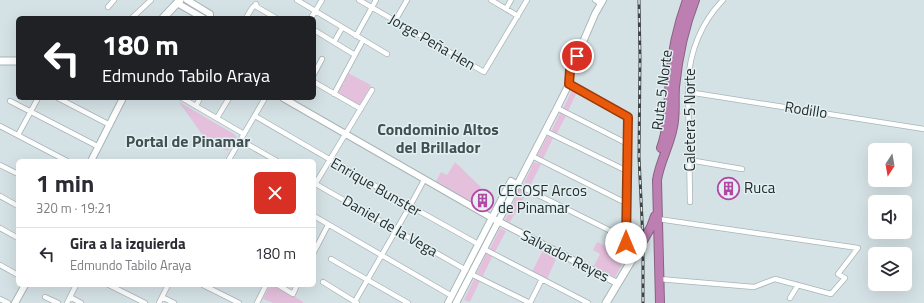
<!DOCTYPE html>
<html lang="es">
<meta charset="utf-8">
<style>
body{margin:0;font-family:"Titillium Web",sans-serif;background:#f7f7f7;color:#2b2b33;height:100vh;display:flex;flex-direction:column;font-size:15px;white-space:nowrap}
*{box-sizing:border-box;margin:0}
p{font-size:13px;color:#7c7c81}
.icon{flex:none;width:22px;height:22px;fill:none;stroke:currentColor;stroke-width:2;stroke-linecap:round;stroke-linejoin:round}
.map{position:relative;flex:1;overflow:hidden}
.side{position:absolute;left:16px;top:159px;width:300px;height:128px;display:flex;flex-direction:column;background:#fff;border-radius:6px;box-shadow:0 4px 16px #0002}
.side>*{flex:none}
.top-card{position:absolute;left:16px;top:16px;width:300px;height:84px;border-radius:6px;box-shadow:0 4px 16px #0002;background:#202124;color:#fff;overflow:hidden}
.needle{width:26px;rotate:191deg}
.controls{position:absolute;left:868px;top:143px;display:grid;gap:8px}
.controls a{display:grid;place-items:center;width:44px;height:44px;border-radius:6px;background:#fff;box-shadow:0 4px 16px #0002;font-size:20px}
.pin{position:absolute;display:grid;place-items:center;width:34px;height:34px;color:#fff;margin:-17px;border:2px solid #fff;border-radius:50%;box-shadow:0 1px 4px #0007}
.me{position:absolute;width:44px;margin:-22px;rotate:0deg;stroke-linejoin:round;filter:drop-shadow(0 0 3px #0008)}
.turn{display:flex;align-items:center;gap:14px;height:84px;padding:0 20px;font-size:18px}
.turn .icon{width:52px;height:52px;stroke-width:2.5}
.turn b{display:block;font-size:28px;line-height:34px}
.round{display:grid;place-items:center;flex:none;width:42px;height:42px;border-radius:6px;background:#f7f7f7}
.summary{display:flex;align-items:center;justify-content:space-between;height:68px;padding:0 20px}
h1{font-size:24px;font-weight:700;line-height:30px}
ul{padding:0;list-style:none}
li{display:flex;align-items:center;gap:12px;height:52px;padding:0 20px;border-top:1px solid #e1e1e2}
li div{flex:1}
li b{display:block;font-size:15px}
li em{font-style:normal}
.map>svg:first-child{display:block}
</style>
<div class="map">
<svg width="924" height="303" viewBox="0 0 924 303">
<rect width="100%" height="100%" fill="#d5e2e5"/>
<!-- green -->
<path fill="#e5c0dd" d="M348,73L371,85L359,106L337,92L341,84L343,85Z
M573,88L578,90L568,111L563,109Z
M179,102L234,134L237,138L228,151L206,140Z
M561,111L567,114L556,135L551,132Z
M548,135L553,138L543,159L537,156Z
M455,162L481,187L471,203L435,183L441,172L447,175Z
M534,162L541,164L530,186L524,183Z
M520,188L527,192L510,222L505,220Z
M500,228L506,231L495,252L490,249Z
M619,239C623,243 621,248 628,254L615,277L594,266L600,254L593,250L597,242L618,252Z
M543,250L557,257L547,279L532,272Z
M487,252L493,255L483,276L477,273Z
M474,279L480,281L470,302L464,300Z
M270,285H273L302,301L303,303H273L263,299Z"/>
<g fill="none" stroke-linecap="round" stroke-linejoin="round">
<defs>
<path id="minor" d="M297,0L387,54
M359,0L484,72L527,0
M491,0L518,16
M595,0L601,4
M256,4L257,7L276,18
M108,7L114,0
M506,9L511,0
M133,17L151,0
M246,18L252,8L256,4
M311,18L322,0
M395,21L407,0
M314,30L355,55
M356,36L376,0
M334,42L342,28
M314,74L322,59
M314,82L361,109
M569,84L628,117L625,240L628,247L636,253
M688,92L924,129
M334,94L363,40
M58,98L110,125
M182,98L244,134
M10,101L99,147
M196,106L200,98
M557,108L628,144
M255,116L410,206L478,244
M217,118L229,98
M0,126L67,161
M545,131L627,171
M18,135L38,98
M240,140L277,161
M532,156L626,203
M689,160L742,169
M228,161L265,98
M0,165L18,174
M314,183L466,270
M518,185L625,238
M314,186L372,90
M0,196L18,206
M690,202L688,82C690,51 701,23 723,0
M314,216L452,296
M658,219L858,248L838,274L845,278L831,294L775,279L754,287L659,279
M0,228L18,238
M484,249L588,303
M314,252L328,225
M331,259L408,303
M0,265L18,275
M471,274L530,303
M323,282L357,303
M109,285L145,303
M203,285L239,303
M278,285L293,294L297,285
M45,297L58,303
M70,297L81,303
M162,297L174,303
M790,298L798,285
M0,299L8,303
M67,303L76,285
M159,303L168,285
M257,303L266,285
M354,303L410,206L424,180
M530,303L542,279"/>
<path id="tertiary" d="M187,0L210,14V18
M177,3L203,18
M283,98L492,218L617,283
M91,161L123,98
M15,303L25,285
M448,303L511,181L518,185
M456,303L557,108L569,84L571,70L595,14L603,0"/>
<path id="secondary" d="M163,18L180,0
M0,61H18
M606,303L636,253"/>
<path id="motorway" d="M661,148C669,126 668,102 670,78C672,51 678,25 687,0
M636,253L651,227L655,216
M660,303L657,180C660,161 670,145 673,127C676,114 674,100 675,87C678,57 684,28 695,0"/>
</defs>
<!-- minor casing -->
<use href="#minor" stroke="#a7b5b7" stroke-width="6"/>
<!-- tertiary casing -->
<use href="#tertiary" stroke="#a7b5b7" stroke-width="8"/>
<!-- secondary casing -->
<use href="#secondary" stroke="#a7b5b7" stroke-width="9"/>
<!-- motorway casing -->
<use href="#motorway" stroke="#886283" stroke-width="10"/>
<!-- minor -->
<use href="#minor" stroke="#fff" stroke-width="4.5"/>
<!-- tertiary -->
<use href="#tertiary" stroke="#fff" stroke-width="6"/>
<!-- secondary -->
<use href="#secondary" stroke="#fff" stroke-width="7"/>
<!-- motorway -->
<use href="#motorway" stroke="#bd7fb2" stroke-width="8"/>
<defs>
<path id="rail" d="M639,0L640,58L639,157L643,241V303"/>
</defs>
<!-- rail casing -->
<use href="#rail" stroke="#3e4446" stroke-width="3"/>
<!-- rail -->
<use href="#rail" stroke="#e2f0f2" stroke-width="1.5" stroke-dasharray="4.5" stroke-linecap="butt"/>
</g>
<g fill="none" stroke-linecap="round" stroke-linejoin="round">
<defs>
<path id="route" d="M577,56L570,70L569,84L628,117L626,243"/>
</defs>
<!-- route casing -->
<use href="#route" stroke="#983908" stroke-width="10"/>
<!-- route -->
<use href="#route" stroke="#ea580c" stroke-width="7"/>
</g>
<!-- icons -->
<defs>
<symbol id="building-ring" viewBox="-11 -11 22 22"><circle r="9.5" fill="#e2f0f2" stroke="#b446a4" stroke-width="1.5"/><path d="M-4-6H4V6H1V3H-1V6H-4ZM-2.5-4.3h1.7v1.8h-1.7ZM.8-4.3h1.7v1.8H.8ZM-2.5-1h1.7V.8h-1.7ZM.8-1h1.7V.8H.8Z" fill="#b446a4"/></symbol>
</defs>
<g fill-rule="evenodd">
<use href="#building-ring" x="716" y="176" width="25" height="25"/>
<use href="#building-ring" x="470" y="188" width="25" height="25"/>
</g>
<g text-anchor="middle" stroke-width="3" stroke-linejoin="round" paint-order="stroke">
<!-- street labels -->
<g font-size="15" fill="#262b2d" stroke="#e2f0f2">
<text transform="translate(432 42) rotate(30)" y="5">Jorge Peña Hen</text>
<text transform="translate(662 90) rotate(-83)" y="5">Ruta 5 Norte</text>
<text transform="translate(806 110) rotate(9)" y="5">Rodillo</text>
<text transform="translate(690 120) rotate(-90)" y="5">Caletera 5 Norte</text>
<text transform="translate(376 187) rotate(30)" y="5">Enrique Bunster</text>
<text transform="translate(390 226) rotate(30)" y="5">Daniel de la Vega</text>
<text transform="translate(565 256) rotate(27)" y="5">Salvador Reyes</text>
</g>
<!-- poi labels -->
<g font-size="15" fill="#262b2d" stroke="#e2f0f2" text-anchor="start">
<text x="744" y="193">Ruca</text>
<text x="498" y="196">CECOSF Arcos<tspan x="498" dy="17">de Pinamar</tspan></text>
</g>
<!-- neighbourhood labels -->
<g font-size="16" font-weight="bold" fill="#424e50" stroke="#e2f0f2">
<text x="438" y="135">Condominio Altos<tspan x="438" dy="18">del Brillador</tspan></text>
<text x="188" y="147">Portal de Pinamar</text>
</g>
</g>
</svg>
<div class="controls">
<a><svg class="needle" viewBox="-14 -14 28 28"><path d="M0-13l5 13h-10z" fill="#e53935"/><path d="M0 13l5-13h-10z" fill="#7c7c81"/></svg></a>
<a><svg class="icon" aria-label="sound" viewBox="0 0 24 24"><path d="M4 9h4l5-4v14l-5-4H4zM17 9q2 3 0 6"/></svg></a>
<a><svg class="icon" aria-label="layers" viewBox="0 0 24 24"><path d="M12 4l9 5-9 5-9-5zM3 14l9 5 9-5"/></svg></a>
</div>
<div class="pin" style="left:577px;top:56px;background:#d93025"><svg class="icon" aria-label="arrive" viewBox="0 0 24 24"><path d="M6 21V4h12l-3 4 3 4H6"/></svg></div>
<svg class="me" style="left:626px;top:243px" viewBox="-20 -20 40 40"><circle r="19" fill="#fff"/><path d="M0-13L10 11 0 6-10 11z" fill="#ea580c"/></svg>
<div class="top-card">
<div class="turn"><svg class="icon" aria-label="left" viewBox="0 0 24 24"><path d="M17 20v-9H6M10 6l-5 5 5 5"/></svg><div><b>180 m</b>Edmundo Tabilo Araya</div></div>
</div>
<section class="side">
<div class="summary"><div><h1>1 min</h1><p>320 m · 19:21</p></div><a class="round" style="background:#d93025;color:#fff"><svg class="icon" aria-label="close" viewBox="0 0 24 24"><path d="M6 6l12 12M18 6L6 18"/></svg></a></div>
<ul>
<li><svg class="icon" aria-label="left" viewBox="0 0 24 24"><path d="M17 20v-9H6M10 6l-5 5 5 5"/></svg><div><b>Gira a la izquierda</b><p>Edmundo Tabilo Araya</p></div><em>180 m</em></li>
</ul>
</section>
</div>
